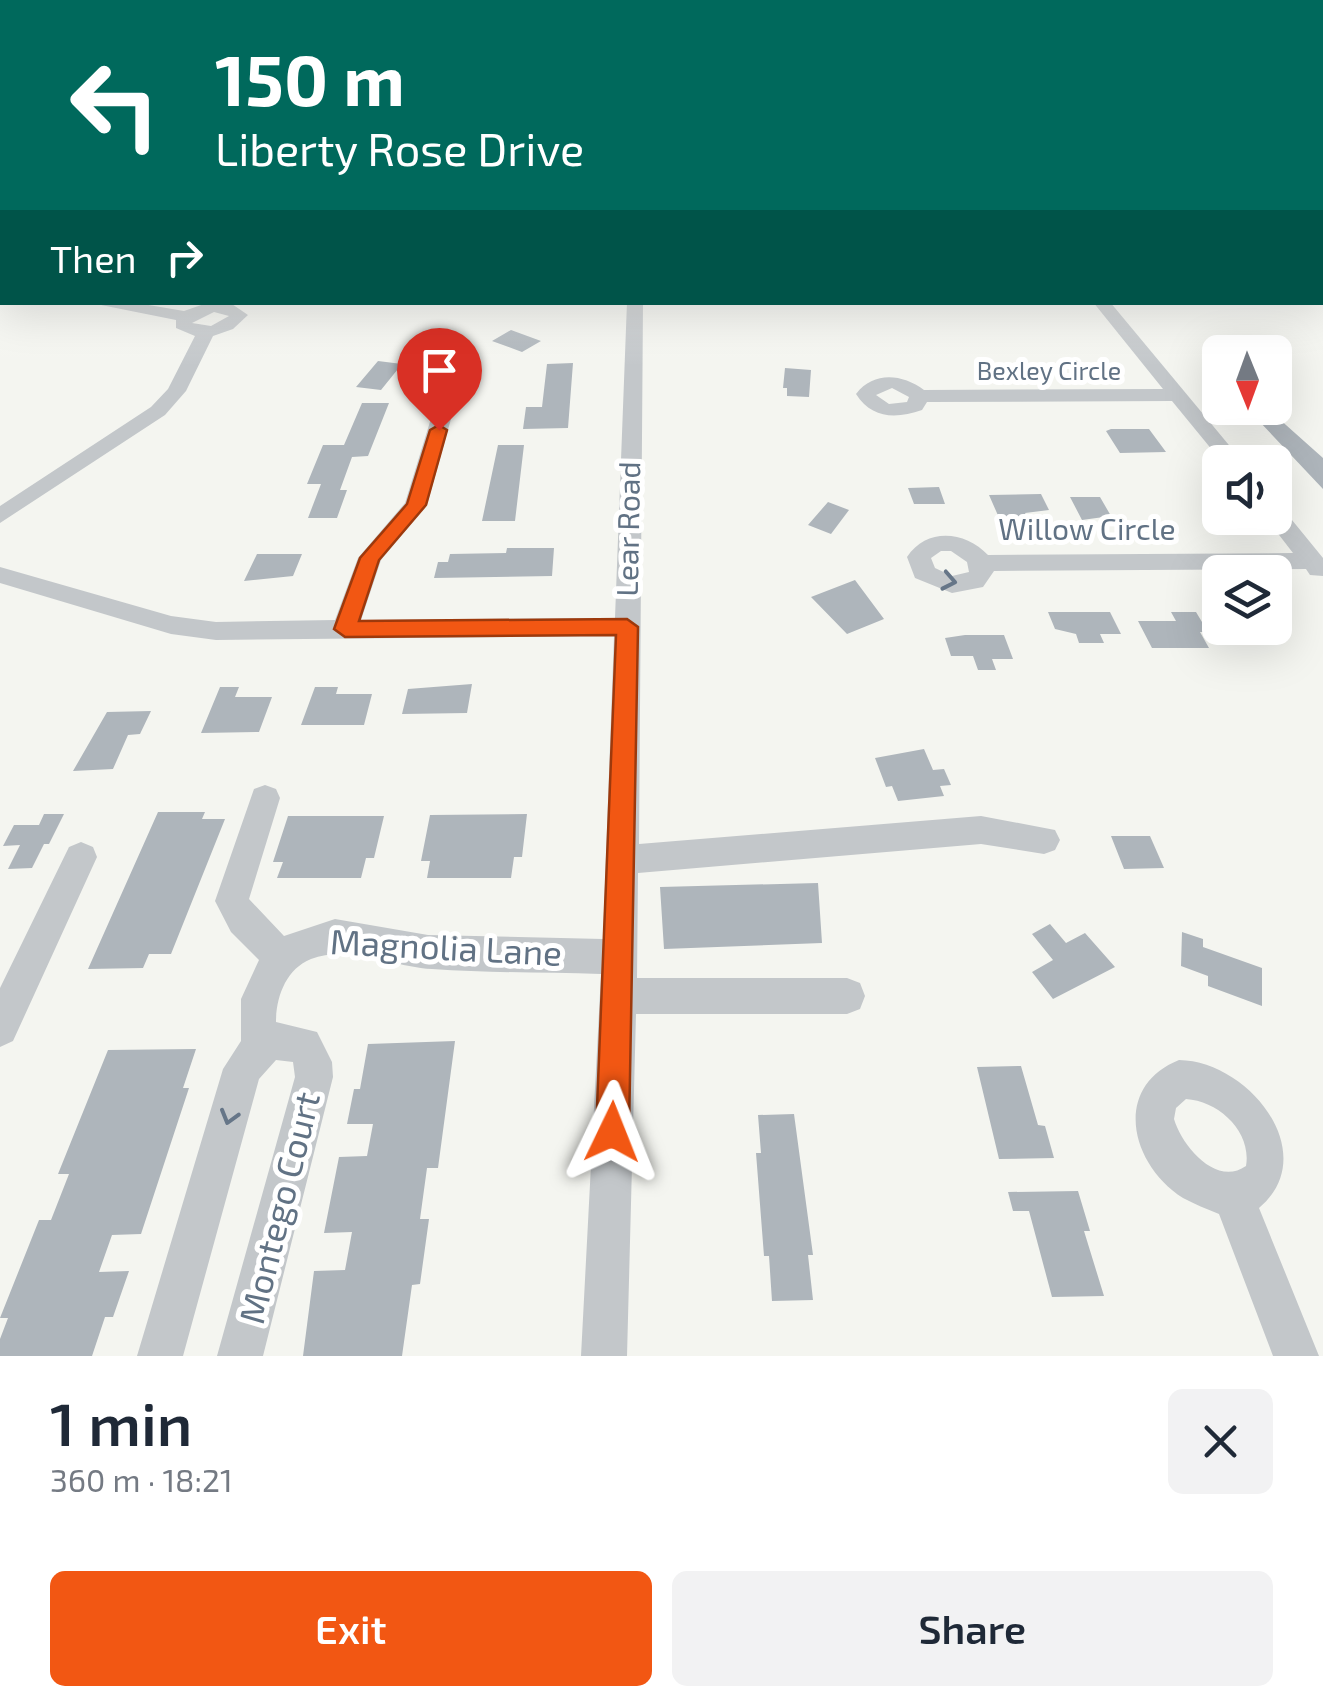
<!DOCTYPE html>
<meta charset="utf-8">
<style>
body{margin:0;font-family:"Exo 2",sans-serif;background:#f2f2f3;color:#1f2937;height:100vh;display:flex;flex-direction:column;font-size:38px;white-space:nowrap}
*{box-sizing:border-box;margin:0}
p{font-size:32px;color:#747a83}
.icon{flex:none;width:55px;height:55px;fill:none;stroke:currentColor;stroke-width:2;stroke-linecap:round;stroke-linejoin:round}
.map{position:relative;height:1356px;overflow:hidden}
.drawer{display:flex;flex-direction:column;background:#fff;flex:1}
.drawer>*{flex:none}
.top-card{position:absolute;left:0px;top:0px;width:1325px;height:305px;box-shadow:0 10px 40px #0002;background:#00695c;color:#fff;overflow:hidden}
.needle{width:65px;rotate:179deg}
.tools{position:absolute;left:1202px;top:335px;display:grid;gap:20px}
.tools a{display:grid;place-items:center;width:90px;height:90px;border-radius:15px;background:#fff;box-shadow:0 10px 40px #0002;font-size:50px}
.pin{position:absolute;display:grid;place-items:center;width:85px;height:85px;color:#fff;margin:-102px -42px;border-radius:50% 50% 50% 0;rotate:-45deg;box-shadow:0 0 10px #0007}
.pin .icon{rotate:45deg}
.me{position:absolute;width:110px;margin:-55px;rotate:2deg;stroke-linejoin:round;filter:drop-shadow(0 0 8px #0008)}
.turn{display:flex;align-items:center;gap:35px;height:210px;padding:0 50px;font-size:45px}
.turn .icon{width:130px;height:130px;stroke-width:2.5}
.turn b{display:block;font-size:70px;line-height:85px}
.then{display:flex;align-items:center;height:95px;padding:0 50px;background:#0003;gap:20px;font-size:38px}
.round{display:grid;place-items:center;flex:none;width:105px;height:105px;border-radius:15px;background:#f2f2f3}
.headline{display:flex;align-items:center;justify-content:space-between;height:170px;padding:0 50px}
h1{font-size:60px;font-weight:600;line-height:75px}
.button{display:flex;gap:20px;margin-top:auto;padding:20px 50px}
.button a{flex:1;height:115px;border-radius:15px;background:#f25713;color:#fff;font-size:40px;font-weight:600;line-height:115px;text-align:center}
.button a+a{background:#f2f2f3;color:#1f2937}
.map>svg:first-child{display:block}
</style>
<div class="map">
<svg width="1323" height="1356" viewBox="0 0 1323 1356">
<rect width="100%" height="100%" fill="#f4f5f0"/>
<!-- building -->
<path fill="#aeb5bb" d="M511,330L541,341L522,352L492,341Z
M378,361L402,364L381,390L356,387Z
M573,363L568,428L523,429L526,407H542L547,364Z
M785,368L811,370L809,397L787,396V388H783Z
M362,403H389L368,456L352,457L340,490H347L337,518H308L321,484H307L323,445H344Z
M1267,408L1323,458V489L1258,420Z
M1111,429H1149L1166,452L1120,453L1106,431Z
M498,445H524L515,521H482Z
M939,487L945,504H914L908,488Z
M1041,494L1049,510L1025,513L1028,519L1000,520L989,495Z
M1070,497H1100L1111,516L1082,520Z
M828,502L849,510L831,534L808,525Z
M507,548H554L552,576L434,578L438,562H448L450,554L506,553Z
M257,554H302L293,576L244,581Z
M855,580L884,619L847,634L811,597Z
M1048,612H1110L1121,634H1100L1104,643H1079L1076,634L1055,629Z
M1171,612H1196L1208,632H1200L1209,648H1152L1138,621H1176Z
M965,635H1004L1013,659H992L996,670H978L973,656H951L945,638Z
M472,684L467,713L402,714L408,689Z
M220,687H239L235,697H272L259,732L201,733Z
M315,687H338L336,694H372L364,725H301Z
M151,711L140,734L128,735L113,769L73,771L107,712Z
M924,749L933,770L944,769L951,785L940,786L944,796L898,801L892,786L886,787L875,758Z
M158,812H205L202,819H225L171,954H149L143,968L88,969Z
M44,814H64L49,844H44L32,868L8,869L20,845L3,846L14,825H39Z
M527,814L522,857H514L511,878H427L430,861H421L430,815Z
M288,816H384L374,858H366L361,878H277L283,862H273Z
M1111,836H1150L1164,868L1124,869Z
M818,883L822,943L664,949L660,887Z
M1050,924L1066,943L1085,933L1115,967L1053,999L1032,972L1053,960L1032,934Z
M1182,932L1203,939V947L1262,968V1006L1208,986V976L1181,966Z
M455,1041L438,1168H427L420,1219H429L420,1284L412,1285L402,1356H303L314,1271L345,1270L352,1232L324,1233L339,1157L367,1156L373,1124H347L354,1089H360L368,1044Z
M196,1049L183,1088H189L141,1234L112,1235L99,1272L129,1271L113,1317H105L92,1356H0V1339L8,1318H0L39,1220H51L69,1174H58L108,1050Z
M1021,1066L1038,1125L1045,1126L1054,1158L999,1159L977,1067Z
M794,1114L813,1255H808L813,1300L772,1301L769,1256H764L756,1153H761L758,1115Z
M1078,1191L1090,1231H1084L1104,1296L1052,1297L1029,1211H1013L1008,1192Z"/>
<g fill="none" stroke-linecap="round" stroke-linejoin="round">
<!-- minor -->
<path fill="#c3c7ca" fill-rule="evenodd" d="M0,294L2,302L8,303L0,304Z
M86,302H131L184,311L207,303L229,302L248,315L233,329L213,336L186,391L165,415L0,523V506L151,407L168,389L195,336L176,328V320ZM214,312L229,316L211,326L192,323Z
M627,302H643L639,844L981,816L1055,830L1060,840L1055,850L1044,854L981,844L638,873L637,978H847L860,983L865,996L860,1009L847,1014H636L627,1356H581L601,974C545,972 488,973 432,969C393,967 349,944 311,959C286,969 276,997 276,1022L317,1032L332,1062L333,1077L263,1356H217L295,1077L293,1062L276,1060L259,1079L183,1356H137L223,1069L241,1041V999L259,960L231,932L215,901L254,789L265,785L276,789L280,798L249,899L284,936L335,919L428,935L603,939L614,636L216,640L171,634L0,583V567L171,616L216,622L335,620L358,558L405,503L437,399L465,377L475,383L456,401L427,505L381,560L361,620L615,618Z
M1093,302H1110L1243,462H1222L1172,401L927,402L922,410C896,419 872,419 856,394C874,371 902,374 924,390L1163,389ZM892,388L909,397L907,402L889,404L876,395Z
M1275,507L1283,509L1323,558V576L1310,575L1306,569L994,571L983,587L952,593L915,578L907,557C927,527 965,531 988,555L1293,553L1266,518H1275ZM941,551H951L967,562L969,572L952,576L935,568L931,558Z
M81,842L93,847L97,857L13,1041L0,1047V988L69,847Z
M1179,1060C1249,1061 1323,1154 1259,1208L1319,1356H1273L1219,1214C1207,1209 1194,1204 1183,1198C1130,1164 1112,1087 1179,1060ZM1186,1099C1219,1101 1252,1132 1246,1166C1216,1187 1182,1146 1174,1119L1176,1108Z"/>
</g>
<!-- one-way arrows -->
<defs><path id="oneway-chevron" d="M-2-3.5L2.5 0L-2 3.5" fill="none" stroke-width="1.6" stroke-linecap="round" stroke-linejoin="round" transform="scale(2.5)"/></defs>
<g stroke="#667688">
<use href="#oneway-chevron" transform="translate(949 581) rotate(11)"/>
<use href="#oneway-chevron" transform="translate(229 1117) rotate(106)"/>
</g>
<!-- sky -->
<linearGradient id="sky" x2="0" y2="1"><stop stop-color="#97bcde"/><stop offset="0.48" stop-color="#fafaf8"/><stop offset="1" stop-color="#fafaf8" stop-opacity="0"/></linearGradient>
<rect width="1323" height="366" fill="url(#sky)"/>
<!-- route -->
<path fill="#f25713" stroke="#9d390c" stroke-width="2.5" d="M439,425L447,430L426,505L379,560L359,621L627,619L638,627L629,1132L624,1144L612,1149L600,1144L596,1132L616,635L345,637L334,629L360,558L407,504L430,430Z"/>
<g text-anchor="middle" stroke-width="10" stroke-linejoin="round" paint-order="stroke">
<!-- far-street labels -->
<g font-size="25" fill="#617284" stroke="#fff">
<text x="1049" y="380">Bexley Circle</text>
</g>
<!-- street labels -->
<g font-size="30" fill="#617284" stroke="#fff">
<text transform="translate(629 529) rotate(-89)" y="10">Lear Road</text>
<text x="1087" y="540">Willow Circle</text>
</g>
<!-- near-street labels -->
<g font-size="35" fill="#617284" stroke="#fff">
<text transform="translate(446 948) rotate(3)" y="12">Magnolia Lane</text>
<text transform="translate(280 1208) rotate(-76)" y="12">Montego Court</text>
</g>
</g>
</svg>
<div class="tools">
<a><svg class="needle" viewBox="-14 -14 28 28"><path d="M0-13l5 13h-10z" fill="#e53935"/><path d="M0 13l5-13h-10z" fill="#747a83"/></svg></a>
<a><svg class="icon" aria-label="sound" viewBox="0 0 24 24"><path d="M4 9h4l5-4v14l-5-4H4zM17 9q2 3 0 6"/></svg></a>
<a><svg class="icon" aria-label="layers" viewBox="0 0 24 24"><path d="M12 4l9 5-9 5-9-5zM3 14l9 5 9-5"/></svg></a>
</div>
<div class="pin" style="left:439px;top:430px;background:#d93025"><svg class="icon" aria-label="arrive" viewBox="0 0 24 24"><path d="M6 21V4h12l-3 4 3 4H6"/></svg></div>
<svg class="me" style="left:612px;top:1132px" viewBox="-20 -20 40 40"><path d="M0-17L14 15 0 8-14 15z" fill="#f25713" stroke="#fff" stroke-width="4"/></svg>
<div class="top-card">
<div class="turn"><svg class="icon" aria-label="left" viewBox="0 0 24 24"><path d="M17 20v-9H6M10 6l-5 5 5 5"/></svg><div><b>150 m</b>Liberty Rose Drive</div></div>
<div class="then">Then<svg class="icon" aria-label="right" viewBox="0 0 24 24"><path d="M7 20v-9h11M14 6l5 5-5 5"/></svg></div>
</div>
</div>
<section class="drawer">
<div class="headline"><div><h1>1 min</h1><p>360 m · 18:21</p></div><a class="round"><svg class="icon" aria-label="close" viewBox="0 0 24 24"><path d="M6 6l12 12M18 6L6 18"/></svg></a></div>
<div class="button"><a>Exit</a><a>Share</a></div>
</section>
